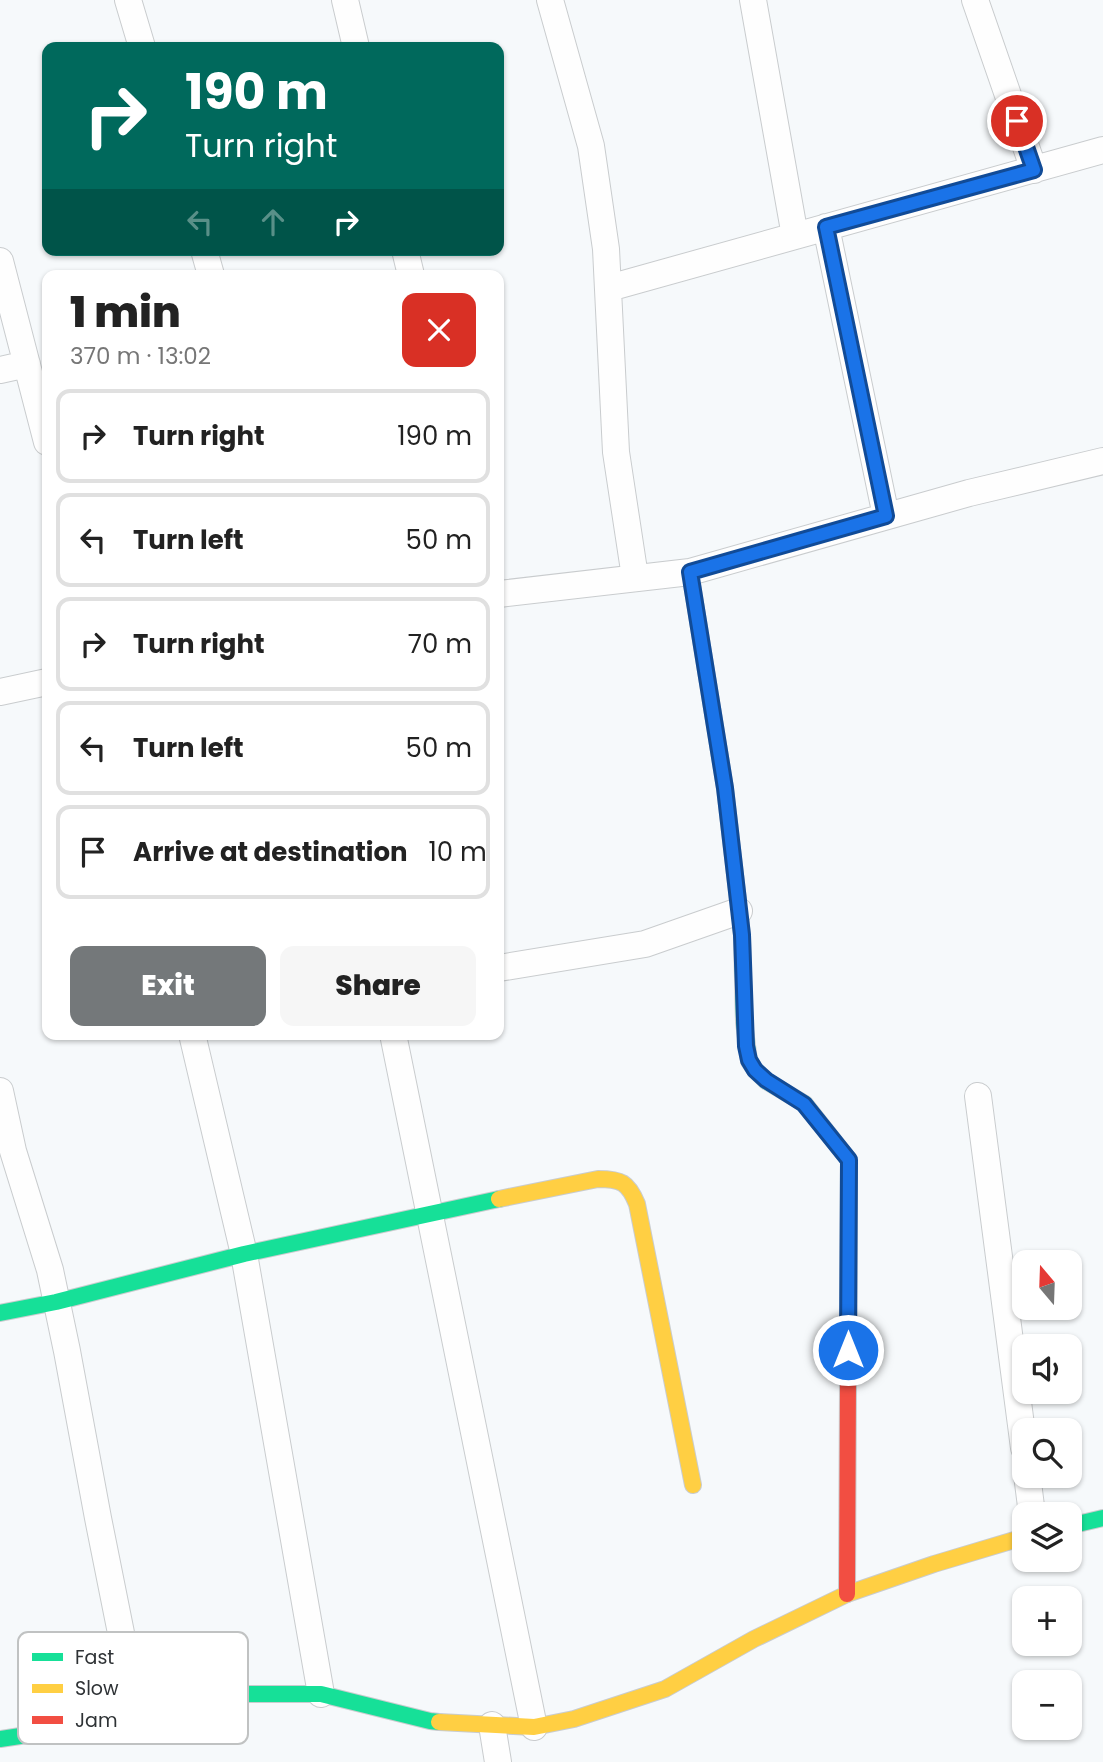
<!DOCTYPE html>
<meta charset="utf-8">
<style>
body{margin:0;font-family:Poppins,sans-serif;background:#f6f6f6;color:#222;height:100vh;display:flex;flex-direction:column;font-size:26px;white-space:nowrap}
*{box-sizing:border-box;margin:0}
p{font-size:23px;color:#767676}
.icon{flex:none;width:38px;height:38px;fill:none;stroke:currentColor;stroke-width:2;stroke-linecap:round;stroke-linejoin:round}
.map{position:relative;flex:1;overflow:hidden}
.drawer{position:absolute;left:42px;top:270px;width:462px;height:770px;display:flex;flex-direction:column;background:#fff;border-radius:14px;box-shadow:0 2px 5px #0004}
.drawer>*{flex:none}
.guide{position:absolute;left:42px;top:42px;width:462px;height:214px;border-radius:14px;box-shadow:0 2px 5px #0004;background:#00695c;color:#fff;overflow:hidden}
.needle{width:46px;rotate:341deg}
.controls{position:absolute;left:1012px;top:1250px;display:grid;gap:14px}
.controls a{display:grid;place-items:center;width:70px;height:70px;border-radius:14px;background:#fff;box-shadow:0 2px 5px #0004;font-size:35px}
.pin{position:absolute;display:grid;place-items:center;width:60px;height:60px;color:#fff;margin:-30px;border:4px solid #fff;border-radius:50%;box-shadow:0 2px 7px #0007}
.me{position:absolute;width:77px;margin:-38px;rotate:0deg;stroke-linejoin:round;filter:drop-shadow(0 0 5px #0008)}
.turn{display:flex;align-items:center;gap:24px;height:147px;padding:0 28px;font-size:32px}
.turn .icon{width:91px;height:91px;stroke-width:2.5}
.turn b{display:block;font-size:49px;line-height:60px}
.lanes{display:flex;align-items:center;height:66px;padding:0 28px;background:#0003;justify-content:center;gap:35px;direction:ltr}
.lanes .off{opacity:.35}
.round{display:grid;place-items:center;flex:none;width:74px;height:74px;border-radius:14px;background:#f6f6f6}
.overview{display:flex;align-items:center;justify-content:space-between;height:119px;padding:0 28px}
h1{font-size:42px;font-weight:800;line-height:52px}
.primary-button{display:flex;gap:14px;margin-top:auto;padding:14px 28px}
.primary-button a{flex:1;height:80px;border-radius:14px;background:#74787a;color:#fff;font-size:28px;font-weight:800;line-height:80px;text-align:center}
.primary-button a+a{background:#f6f6f6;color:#222}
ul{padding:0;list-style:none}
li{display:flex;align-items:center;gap:21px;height:94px;margin:0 14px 10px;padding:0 14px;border:4px solid #e0e0e0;border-radius:14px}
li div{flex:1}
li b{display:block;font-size:26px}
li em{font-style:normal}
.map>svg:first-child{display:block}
</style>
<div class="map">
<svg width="1103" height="1762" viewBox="0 0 1103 1762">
<rect width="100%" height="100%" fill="#f6f9fb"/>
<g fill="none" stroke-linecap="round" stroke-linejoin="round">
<defs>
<path id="street" d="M128,0L142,47
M345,0L356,47
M550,0L591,146L606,249L616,452L635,577
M753,0L795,236
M975,0L1034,170
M826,227L886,516
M204,250L211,275
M405,250L411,275
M0,261L47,442
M609,288L1103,150
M0,370L27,364
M499,594L690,572L969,493L1103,461
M0,692L47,682
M499,968L645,944L739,911
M192,1034L244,1254L321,1694
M393,1034L534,1727
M0,1091L13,1151L50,1270L67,1351L98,1518L136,1708
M978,1096L1024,1448
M1027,1475L1032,1514
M492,1725L498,1762"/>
<path id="fast" d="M690,572L725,788L742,935L744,1022L749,1061L755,1070L766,1081L805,1104L849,1160V1166
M0,1313L56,1302L244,1254L499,1199
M1069,1526L1103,1518
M0,1739L40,1733L136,1708L237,1694H321L430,1721L439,1722"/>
<path id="slow" d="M499,1199L598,1179C621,1179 628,1182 637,1204L693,1485
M439,1722L534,1727L574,1719L665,1689L754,1639L847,1594L934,1564L1024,1537"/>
<path id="jam" d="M847,1594L849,1166"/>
</defs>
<!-- street casing -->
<use href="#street" stroke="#c9ccce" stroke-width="28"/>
<!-- fast casing -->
<use href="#fast" stroke="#c9ccce" stroke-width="18"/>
<!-- slow casing -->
<use href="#slow" stroke="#c9ccce" stroke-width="18"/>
<!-- jam casing -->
<use href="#jam" stroke="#c9ccce" stroke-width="18"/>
<!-- street -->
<use href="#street" stroke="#fefefe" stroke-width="26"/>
<!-- fast -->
<use href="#fast" stroke="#16e098" stroke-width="16"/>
<!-- slow -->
<use href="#slow" stroke="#ffcf43" stroke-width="16"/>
<!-- jam -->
<use href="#jam" stroke="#f24e42" stroke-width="16"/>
</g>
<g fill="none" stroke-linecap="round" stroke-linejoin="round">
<defs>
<path id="route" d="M848,1350L849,1160L804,1104L766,1080L755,1070L749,1060L746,1046L742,935L725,788L690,572L886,516L826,227L1034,170L1017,121"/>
</defs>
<!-- route casing -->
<use href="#route" stroke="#114b97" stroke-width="18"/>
<!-- route -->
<use href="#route" stroke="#1a73e8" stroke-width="12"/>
</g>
<!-- legend -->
<rect x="18" y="1632" width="230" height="112" rx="10" fill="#fff" stroke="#c0c2c2" stroke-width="2"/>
<rect x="32" y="1653" width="31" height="8" fill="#16e098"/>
<rect x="32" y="1684" width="31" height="9" fill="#ffcf43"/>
<rect x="32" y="1716" width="31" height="8" fill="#f24e42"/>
<g font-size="19" fill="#2e3235">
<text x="75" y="1664">Fast</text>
<text x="75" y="1695">Slow</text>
<text x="75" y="1727">Jam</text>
</g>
</svg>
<div class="controls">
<a><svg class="needle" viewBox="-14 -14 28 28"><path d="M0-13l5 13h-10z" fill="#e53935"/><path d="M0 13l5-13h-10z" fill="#767676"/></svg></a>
<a><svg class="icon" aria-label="sound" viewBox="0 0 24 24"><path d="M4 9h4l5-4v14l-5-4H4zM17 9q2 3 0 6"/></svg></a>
<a><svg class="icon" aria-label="search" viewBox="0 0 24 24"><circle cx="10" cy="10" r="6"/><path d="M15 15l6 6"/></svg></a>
<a><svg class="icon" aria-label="layers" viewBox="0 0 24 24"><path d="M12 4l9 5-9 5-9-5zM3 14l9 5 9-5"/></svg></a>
<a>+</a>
<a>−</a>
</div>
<div class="pin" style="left:1017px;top:121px;background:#d93025"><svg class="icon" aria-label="arrive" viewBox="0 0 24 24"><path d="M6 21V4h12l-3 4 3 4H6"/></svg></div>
<svg class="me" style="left:848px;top:1350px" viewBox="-20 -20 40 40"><circle r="17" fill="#1a73e8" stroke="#fff" stroke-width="3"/><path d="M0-11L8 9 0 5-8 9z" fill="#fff"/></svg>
<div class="guide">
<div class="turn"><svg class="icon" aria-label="right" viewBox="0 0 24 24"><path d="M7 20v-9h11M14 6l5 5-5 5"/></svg><div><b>190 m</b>Turn right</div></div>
<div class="lanes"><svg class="icon off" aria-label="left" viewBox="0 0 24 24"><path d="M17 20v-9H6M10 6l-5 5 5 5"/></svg><svg class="icon off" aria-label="ahead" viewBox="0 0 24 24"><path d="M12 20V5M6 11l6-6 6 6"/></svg><svg class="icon" aria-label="right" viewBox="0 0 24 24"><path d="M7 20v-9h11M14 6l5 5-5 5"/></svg></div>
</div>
<section class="drawer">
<div class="overview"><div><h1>1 min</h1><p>370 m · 13:02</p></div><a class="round" style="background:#d93025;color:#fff"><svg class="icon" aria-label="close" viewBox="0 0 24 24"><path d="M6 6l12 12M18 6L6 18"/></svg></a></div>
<ul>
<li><svg class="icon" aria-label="right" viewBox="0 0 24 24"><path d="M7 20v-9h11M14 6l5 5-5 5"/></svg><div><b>Turn right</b></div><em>190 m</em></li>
<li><svg class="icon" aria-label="left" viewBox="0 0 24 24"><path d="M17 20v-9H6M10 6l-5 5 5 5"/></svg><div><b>Turn left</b></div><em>50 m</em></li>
<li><svg class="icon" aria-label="right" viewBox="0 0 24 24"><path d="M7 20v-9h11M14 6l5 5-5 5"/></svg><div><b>Turn right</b></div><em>70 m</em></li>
<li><svg class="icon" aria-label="left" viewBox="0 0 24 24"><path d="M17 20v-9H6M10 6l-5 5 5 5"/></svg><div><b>Turn left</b></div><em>50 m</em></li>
<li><svg class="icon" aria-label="arrive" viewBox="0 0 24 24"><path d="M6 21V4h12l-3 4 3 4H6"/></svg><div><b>Arrive at destination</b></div><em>10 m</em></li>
</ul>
<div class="primary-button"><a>Exit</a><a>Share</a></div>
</section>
</div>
